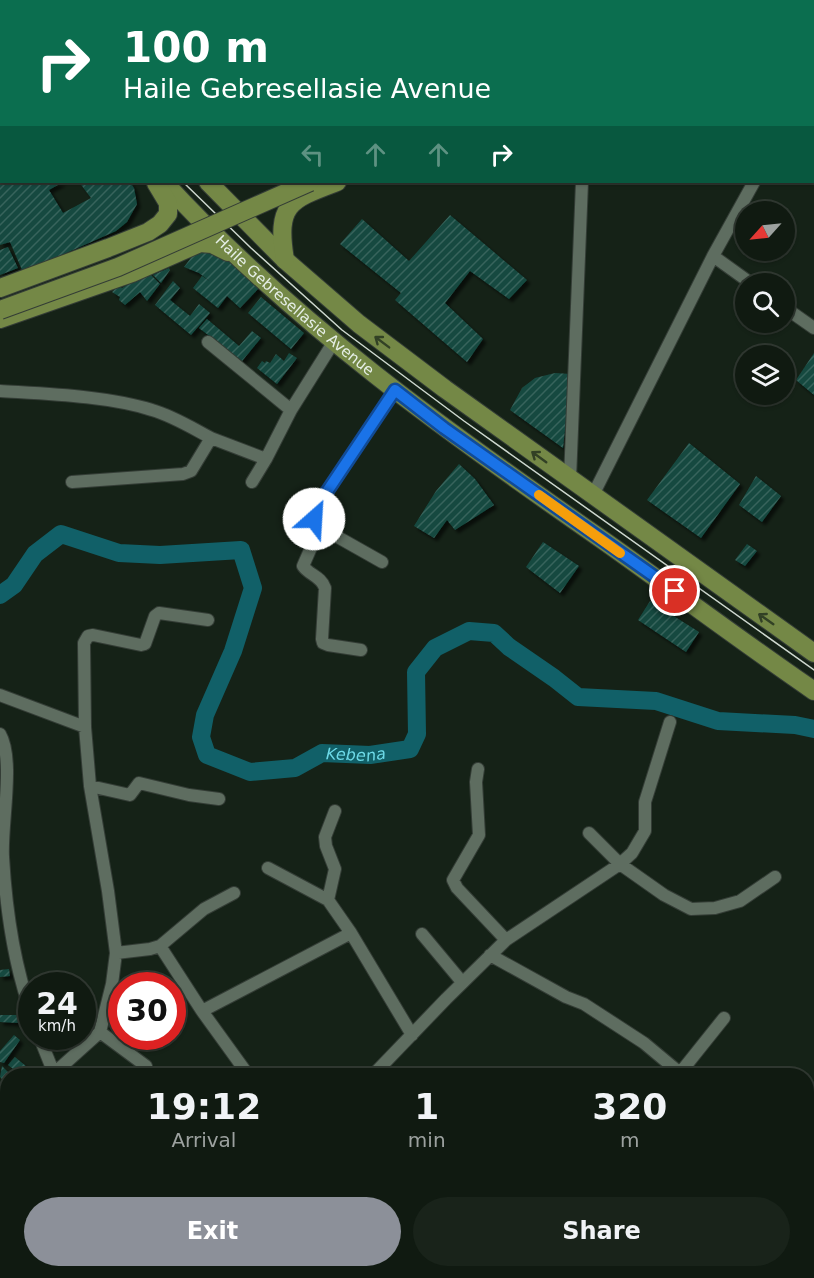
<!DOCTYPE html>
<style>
body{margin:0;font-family:"DejaVu Sans",sans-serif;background:#19231a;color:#f1f3f6;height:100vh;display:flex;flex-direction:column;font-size:22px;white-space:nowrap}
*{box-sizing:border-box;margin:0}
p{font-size:20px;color:#9ca19f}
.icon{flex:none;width:33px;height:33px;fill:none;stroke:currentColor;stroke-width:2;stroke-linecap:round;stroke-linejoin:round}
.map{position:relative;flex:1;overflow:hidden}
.details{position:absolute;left:0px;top:1068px;width:814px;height:210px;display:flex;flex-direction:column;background:#101a11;border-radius:24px 24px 0 0;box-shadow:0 2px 4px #0004,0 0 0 2px #303831}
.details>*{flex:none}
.hud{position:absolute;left:0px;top:0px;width:814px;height:183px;box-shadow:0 2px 4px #0004,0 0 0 2px #303831;background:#0b6e4f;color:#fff;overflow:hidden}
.needle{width:39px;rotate:243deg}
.buttons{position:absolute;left:735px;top:201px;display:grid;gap:12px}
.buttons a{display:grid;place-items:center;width:60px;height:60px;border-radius:50%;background:#101a11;box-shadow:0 2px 4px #0004,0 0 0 2px #303831;font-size:30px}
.speed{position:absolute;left:18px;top:972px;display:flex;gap:12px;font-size:30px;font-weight:700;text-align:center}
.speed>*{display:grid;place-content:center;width:78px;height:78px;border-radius:50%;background:#101a11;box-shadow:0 2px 4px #0004,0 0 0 2px #303831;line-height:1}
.speed small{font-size:15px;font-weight:400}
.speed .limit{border:9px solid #d22;background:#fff;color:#111}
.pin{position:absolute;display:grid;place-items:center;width:51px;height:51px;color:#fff;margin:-26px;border:3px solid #fff;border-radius:50%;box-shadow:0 2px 6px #0007}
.me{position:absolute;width:66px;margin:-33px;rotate:26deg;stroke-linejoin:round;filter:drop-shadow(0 0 4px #0008)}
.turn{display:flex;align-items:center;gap:21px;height:126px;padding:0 24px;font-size:27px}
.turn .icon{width:78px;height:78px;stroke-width:2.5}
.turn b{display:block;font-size:42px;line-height:51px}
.lanes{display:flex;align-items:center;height:57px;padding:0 24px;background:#0003;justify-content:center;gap:30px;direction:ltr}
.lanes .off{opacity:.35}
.eta{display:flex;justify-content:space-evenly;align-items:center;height:102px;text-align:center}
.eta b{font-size:36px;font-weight:600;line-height:42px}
.cta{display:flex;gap:12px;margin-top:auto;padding:12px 24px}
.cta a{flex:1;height:69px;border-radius:36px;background:#8c9099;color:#fff;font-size:24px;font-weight:600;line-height:69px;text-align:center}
.cta a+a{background:#19231a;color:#f1f3f6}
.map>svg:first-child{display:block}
</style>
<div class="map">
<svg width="814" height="1278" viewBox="0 0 814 1278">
<defs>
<pattern id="building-hatch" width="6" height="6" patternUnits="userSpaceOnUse" patternTransform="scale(1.5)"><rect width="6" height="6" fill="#164a41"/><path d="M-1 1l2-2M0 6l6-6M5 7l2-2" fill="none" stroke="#38645c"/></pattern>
<filter id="shadow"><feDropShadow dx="3.5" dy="3.5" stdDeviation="1.5" flood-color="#0009"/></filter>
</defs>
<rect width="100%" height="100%" fill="#152217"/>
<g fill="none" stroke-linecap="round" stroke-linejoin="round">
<!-- river -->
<path stroke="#116068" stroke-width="18" id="s1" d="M0,595L14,585L35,554L61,534L119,553L160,555L241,550L253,588L233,651L205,715L201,737L207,755L250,772L295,768L322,753L370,755L410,749L417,734L416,672L435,648L469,631L494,633L509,647L554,678L578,697L656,701L718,721L795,725L814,729"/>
</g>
<!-- building -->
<path fill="url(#building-hatch)" filter="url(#shadow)" d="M0,182H63L49,190L63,213L91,198L79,182H130L134,188L137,204L127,222L116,231L23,272L10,242L0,245Z
M450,215L527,280L509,299L470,271L445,303L483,339L467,362L395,300L401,293L340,244L362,219L409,261Z
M8,247L18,268L0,275V250Z
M203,249L229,259L260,287L240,308L227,296L218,308L193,288L202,276L211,282L199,273L184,267L193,255Z
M169,268L170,270L161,283L153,275Z
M144,275H151L160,284L147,301L140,292L125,305L119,300L120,297L112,292L118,286L122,288Z
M173,281L180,288L170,300L190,316L199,304L210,313L191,335L155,305Z
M261,297L304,333L291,349L248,313Z
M207,319L239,346L252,331L261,338L242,361L199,328Z
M289,353L297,358L277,384L257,368L262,361L265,363L266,361L270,363L276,354L284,361Z
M814,353V395L796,380Z
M555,373L571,374L563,448L510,410L522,388L535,378Z
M689,443L740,484L701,538L647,500Z
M459,464L475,479L494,505L455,530L447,520L434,538L414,526L436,491Z
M756,476L781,496L762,522L739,505Z
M543,542L579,566L560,593L526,567Z
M747,544L757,551L745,566L735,560Z
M650,601L699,632L686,652L638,620Z
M9,969L10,976L0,977V970Z
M0,1015H24L27,1021L20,1023L0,1022Z
M14,1035L20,1040L4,1063L0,1062V1051Z
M15,1057L27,1067L21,1075L8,1065Z
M2,1066L12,1076H8L5,1082L0,1077Z
M1,1083L8,1090V1107L3,1111L0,1108Z
M5,1143L8,1145V1167L0,1175V1148Z
M0,1179L8,1184V1203L0,1199Z
M8,1249V1262L0,1272V1259Z
M23,1270H43L47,1276L46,1278H32L33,1275Z
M599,1270H617L620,1277L625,1275L626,1278H603Z"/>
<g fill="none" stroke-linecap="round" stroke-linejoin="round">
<defs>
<path id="minor" d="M163,0L164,2
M237,0L238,2
M399,0V2
M199,2L202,0
M351,2L352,0
M587,2V0
M813,145L814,146
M713,256L752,284
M784,307L814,328
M208,342L291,410
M0,391C47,394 108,396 152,410C173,416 192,428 211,438
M570,479L582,182
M72,482L183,474L191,471L211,438L266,459
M252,482L266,459L291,410L333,343
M593,495L713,256L754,182
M320,527L303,566C309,575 321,576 325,588L322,639L323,643L328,645L361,650
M382,562L320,527L313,519L314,511L395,390
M0,695L85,727
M0,734C15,760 1,825 3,857C6,909 14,965 32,1015
M478,769L476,782L479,835L453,880L457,888L506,940
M90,786L130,795L139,783L189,795L219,799
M589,833L620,864L632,853L645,831V802L670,722
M268,868L328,900L351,933
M234,893L204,909L160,946L202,1011L249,1076
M328,900L335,869L326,846L325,837L335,811
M422,934L462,982
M116,953L150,949L160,946
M490,955L566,997L584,1004L644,1043L680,1073L724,1018
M202,1011L351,933L412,1035
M100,1032L146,1066
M39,1036L55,1076
M51,1076L100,1032L112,984L116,953L108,891L90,786L85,727L84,643L88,636L93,635L141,645L145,644L155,616L159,613L208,620
M372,1076L446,999L506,940L620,864L664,895L691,909L715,908L740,901L775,877
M0,1130L8,1122
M52,1278L56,1270
M207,1278L212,1270"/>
<path id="secondary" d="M0,1226L8,1229
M89,1270L102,1278"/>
<g id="primary">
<path d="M34,0L36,2"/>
<path d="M0,6L2,7"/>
<path d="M813,29H814"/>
<path d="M813,46H814"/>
<path id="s2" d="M164,182C293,323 450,434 607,543C676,592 744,643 814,691"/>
<path d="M208,182L285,260L359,324L445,389L814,653"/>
<path d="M285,260C276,204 289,200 337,182"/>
<path d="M0,288L108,248L148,232L160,224L168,214V203L156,183"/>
<path d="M0,319L132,273L200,243L212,244L228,252"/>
</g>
</defs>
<!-- minor casing -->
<use href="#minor" stroke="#343d36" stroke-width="14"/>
<!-- secondary casing -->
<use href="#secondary" stroke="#343d36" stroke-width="19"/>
<!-- primary casing -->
<use href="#primary" stroke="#343d36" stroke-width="20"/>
<!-- minor -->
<use href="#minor" stroke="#5e6d60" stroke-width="12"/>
<!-- secondary -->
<use href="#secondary" stroke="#5e6d60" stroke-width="16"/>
<!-- primary -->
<use href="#primary" stroke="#748846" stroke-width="18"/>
<!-- tram -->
<path stroke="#ced8cf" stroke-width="1.5" d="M12,0L13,2
M183,182L251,248L342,330L464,421L814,670"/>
<defs>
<path id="primary-bridge" d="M0,310L118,267L310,182"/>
</defs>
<!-- primary-bridge casing -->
<use href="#primary-bridge" stroke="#343d36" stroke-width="20" stroke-linecap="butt"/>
<!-- primary-bridge -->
<use href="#primary-bridge" stroke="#748846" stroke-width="18"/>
</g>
<!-- one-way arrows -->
<defs><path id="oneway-shaft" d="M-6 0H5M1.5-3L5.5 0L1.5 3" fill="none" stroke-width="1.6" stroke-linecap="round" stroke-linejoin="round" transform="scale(1.5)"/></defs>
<g stroke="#324125">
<use href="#oneway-shaft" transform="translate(382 342) rotate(-143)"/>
<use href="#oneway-shaft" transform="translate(539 457) rotate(-144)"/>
<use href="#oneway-shaft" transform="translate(766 619) rotate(-145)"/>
</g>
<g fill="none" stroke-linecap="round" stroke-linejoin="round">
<defs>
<path id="route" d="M314,519V511L395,390L444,428L675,591"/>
</defs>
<!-- route casing -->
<use href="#route" stroke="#114b97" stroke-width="15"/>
<!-- route -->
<use href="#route" stroke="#1a73e8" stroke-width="10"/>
<!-- slow -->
<path stroke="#f59e0b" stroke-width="10" d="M539,495L620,553"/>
</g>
<g text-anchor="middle" stroke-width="4.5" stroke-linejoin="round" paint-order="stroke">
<!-- street labels -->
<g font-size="15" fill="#e6efe7" stroke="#152217">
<text dy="5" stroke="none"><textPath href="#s2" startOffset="180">Haile Gebresellasie Avenue</textPath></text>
</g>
<!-- water labels -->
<g font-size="16" font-style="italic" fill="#6ddae8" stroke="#152217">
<text dy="6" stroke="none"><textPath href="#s1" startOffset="644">Kebena</textPath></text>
</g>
</g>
</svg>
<div class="buttons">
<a><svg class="needle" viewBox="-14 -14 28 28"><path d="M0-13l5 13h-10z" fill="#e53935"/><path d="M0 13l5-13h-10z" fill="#9ca19f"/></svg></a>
<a><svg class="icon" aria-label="search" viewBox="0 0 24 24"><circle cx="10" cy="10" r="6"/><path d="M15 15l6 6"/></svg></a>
<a><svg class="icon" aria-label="layers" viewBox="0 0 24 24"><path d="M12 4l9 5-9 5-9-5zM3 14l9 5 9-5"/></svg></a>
</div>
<div class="speed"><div>24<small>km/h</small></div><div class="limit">30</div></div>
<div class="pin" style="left:675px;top:591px;background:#d93025"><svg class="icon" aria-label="arrive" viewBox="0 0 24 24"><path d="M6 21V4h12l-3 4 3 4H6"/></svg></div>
<svg class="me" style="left:314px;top:519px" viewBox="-20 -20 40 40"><circle r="19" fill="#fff"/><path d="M0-13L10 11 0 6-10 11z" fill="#1a73e8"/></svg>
<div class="hud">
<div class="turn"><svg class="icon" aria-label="right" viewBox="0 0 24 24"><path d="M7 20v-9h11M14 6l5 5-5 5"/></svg><div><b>100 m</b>Haile Gebresellasie Avenue</div></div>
<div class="lanes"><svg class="icon off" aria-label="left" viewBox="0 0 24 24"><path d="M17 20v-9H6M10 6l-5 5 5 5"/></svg><svg class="icon off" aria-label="ahead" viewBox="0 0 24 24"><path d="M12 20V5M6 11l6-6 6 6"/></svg><svg class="icon off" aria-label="ahead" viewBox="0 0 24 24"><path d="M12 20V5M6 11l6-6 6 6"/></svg><svg class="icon" aria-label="right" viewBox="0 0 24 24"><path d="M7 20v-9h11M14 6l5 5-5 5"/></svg></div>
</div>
<section class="details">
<div class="eta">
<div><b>19:12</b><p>Arrival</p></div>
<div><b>1</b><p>min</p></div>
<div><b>320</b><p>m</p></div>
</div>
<div class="cta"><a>Exit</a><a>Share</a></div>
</section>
</div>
